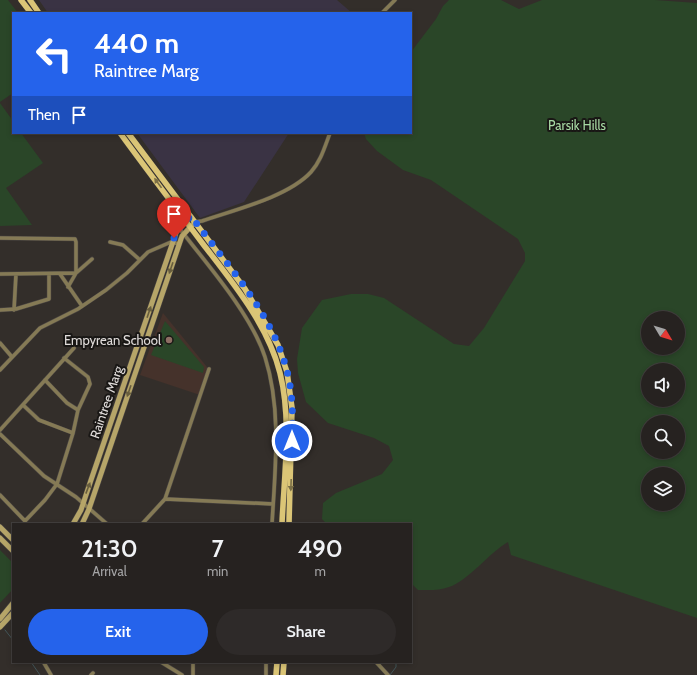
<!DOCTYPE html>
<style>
body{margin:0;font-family:Cabin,sans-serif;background:#2e2a29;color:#f1f3f6;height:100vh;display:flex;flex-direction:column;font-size:15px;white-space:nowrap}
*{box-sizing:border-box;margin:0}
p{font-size:13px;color:#a4a4a5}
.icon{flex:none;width:22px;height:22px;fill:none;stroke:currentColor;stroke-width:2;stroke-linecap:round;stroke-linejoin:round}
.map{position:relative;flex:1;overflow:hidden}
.drawer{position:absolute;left:12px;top:523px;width:400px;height:140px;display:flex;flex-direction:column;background:#262220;border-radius:0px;box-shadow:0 2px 6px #0003,0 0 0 1px #423f3e}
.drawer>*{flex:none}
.hud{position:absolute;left:12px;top:12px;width:400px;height:122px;border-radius:0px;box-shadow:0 2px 6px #0003,0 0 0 1px #423f3e;background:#2563eb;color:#fff;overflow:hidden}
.needle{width:26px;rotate:128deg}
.fabs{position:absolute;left:641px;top:311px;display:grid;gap:8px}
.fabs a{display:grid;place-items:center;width:44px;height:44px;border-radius:50%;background:#262220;box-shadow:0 2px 6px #0003,0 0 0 1px #423f3e;font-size:20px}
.pin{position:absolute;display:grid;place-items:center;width:34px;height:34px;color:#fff;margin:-41px -17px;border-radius:50% 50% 50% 0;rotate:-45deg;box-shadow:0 0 4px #0007}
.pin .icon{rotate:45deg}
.me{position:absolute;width:44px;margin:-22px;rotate:0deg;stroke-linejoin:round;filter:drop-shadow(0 0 3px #0008)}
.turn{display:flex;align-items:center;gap:14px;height:84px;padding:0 16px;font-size:18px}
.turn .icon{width:52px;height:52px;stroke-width:2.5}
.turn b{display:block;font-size:28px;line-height:34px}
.then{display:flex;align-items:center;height:38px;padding:0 16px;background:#0003;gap:8px;font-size:15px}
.eta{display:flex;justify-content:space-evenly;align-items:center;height:68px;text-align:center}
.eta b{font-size:24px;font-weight:600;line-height:28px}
.primary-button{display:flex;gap:8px;margin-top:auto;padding:8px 16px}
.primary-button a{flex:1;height:46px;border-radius:24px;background:#2563eb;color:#fff;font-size:16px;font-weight:600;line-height:46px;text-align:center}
.primary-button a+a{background:#2e2a29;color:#f1f3f6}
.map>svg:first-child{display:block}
</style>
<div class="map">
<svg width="697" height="675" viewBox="0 0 697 675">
<rect width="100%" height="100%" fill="#332e2a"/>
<!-- education -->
<path fill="#45322b" d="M163,313L207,367V374L200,395L140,375Z"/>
<!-- medical -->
<path fill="#3a3344" d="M39,0H337L352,13H48Z
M137,133H289L244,202L200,218Z"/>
<!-- green -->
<path fill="#2a4628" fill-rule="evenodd" d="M0,0H8L18,13H13V93L0,102Z
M449,0H501L519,9L542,0H655L697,3V618L511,555L508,542C489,553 468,581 449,587C439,591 428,590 418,590L411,583V524H327L322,519L323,503L336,493L382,474L393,460L389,446L374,438L328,423L306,402L298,373L297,359L302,328L322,300L351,294H368L384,298L454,344L469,346L484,328L525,261V253L518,239L431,180L403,170L377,151L366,139L364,133H411V52L436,19L443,6ZM648,318H678V348H648ZM648,370H678V400H648ZM648,422H678V452H648ZM648,474H678V504H648Z
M0,103L13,121V133H21L43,163L6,188L32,225L0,226Z
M165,321L204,367L203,373L151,355Z
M0,550L13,563V589L0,603Z"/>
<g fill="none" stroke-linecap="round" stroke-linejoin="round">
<!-- stream -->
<path stroke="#435659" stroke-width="1" d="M5,630L13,640
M31,662L40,675
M390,675L396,667V662"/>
<defs>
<path id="street" d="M382,13L395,0
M195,222L202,221C234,210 288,197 311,172C321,161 325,146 330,133
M179,228C207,264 251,314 265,357C282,410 275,470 272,524
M0,238L75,239L76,242V273
M110,242L123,245L140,260
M0,274L76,273
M60,274L82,306
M68,287L76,273L92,259
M0,310L16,309L49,299V275
M14,310L16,274
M0,343L12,357
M0,370L40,328L78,309L106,290L127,273L148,252L171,242L179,244
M45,380L67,403L78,410
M23,405L39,420L73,433
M0,430L74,348
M0,434L44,476L76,497L107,524
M0,495L25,521L45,500L57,484L73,433L78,410L90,384L88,377L64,358
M165,499L273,504
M142,524L165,499L209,369
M45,662L44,663L51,675
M161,662L182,675
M193,662V675
M376,662L388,675
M91,675L93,673
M266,675V662"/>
<path id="secondary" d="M73,524L81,510L91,480L176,233L181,225L191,217
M82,524L89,509L182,236L195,222
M0,527L13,540
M0,538L13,551
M0,619L13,603
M0,627L13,613"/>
<path id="primary" d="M21,0L31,13
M30,0L39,13
M120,133C147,170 175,207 203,244C233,283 268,325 280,373C292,421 284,475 282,524
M128,133L245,289L278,345L287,372L292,408L289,524
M276,675L277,662
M283,675L284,662"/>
</defs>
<!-- street casing -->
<use href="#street" stroke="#4f4a46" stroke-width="4.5"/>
<!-- secondary casing -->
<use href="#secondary" stroke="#4f4a46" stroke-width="6"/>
<!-- primary casing -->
<use href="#primary" stroke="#4f4a46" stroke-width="6"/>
<!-- street -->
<use href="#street" stroke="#857a55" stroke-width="3.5"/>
<!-- secondary -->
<use href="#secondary" stroke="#b6a568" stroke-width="5"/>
<!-- primary -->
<use href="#primary" stroke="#dbc576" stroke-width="5.5"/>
</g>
<!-- one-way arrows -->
<defs><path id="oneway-solid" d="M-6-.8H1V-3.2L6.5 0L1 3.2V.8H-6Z"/></defs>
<g fill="#7a6e46">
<use href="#oneway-solid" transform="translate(158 183) rotate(-126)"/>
<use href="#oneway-solid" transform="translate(291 485) rotate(92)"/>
</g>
<g fill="#685e3e">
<use href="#oneway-solid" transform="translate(171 268) rotate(109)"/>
<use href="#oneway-solid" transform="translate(149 312) rotate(-71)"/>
<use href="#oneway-solid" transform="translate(129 391) rotate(109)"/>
<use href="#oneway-solid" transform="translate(88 488) rotate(-69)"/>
</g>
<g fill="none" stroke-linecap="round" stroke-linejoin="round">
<!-- route -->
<path stroke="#2563eb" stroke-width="7" stroke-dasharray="0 12.6" d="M174,238L181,225L191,216C226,264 272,312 287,371C293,394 293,418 292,441"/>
</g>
<!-- markers -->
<circle fill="#8d6e63" stroke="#191715" stroke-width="1.5" cx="169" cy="340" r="4"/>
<g text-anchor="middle" stroke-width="4" stroke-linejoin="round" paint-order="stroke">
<!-- park labels -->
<g font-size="13" fill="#a7d9a3" stroke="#191715">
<text x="577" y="130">Parsik Hills</text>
</g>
<!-- poi labels -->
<g font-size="13" fill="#e0dcda" stroke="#191715" text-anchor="end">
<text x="161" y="345">Empyrean School</text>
</g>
<!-- street labels -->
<g font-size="13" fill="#e0dcda" stroke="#191715">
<text transform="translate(106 402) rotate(-71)" y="5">Raintree Marg</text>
</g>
</g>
</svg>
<div class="fabs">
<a><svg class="needle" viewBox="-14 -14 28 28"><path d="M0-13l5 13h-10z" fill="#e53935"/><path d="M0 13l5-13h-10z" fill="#a4a4a5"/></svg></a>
<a><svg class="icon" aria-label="sound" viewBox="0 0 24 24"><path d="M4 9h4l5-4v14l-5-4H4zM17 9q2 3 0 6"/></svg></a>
<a><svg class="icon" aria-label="search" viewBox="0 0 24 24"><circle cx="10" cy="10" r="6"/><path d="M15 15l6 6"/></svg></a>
<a><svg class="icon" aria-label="layers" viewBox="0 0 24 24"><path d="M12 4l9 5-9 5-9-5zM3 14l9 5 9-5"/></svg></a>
</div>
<div class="pin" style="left:174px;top:238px;background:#d93025"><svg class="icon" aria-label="arrive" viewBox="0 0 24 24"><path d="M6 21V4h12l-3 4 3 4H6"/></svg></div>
<svg class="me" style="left:292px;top:441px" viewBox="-20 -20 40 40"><circle r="17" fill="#2563eb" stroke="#fff" stroke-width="3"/><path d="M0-11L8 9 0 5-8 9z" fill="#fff"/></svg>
<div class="hud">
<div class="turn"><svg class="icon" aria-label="left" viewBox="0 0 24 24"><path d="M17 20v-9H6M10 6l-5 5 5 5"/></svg><div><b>440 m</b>Raintree Marg</div></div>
<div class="then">Then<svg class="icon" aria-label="arrive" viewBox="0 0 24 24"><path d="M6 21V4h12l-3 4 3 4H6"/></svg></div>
</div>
<section class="drawer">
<div class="eta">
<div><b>21:30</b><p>Arrival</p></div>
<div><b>7</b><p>min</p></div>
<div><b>490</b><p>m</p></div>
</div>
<div class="primary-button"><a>Exit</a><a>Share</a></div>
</section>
</div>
